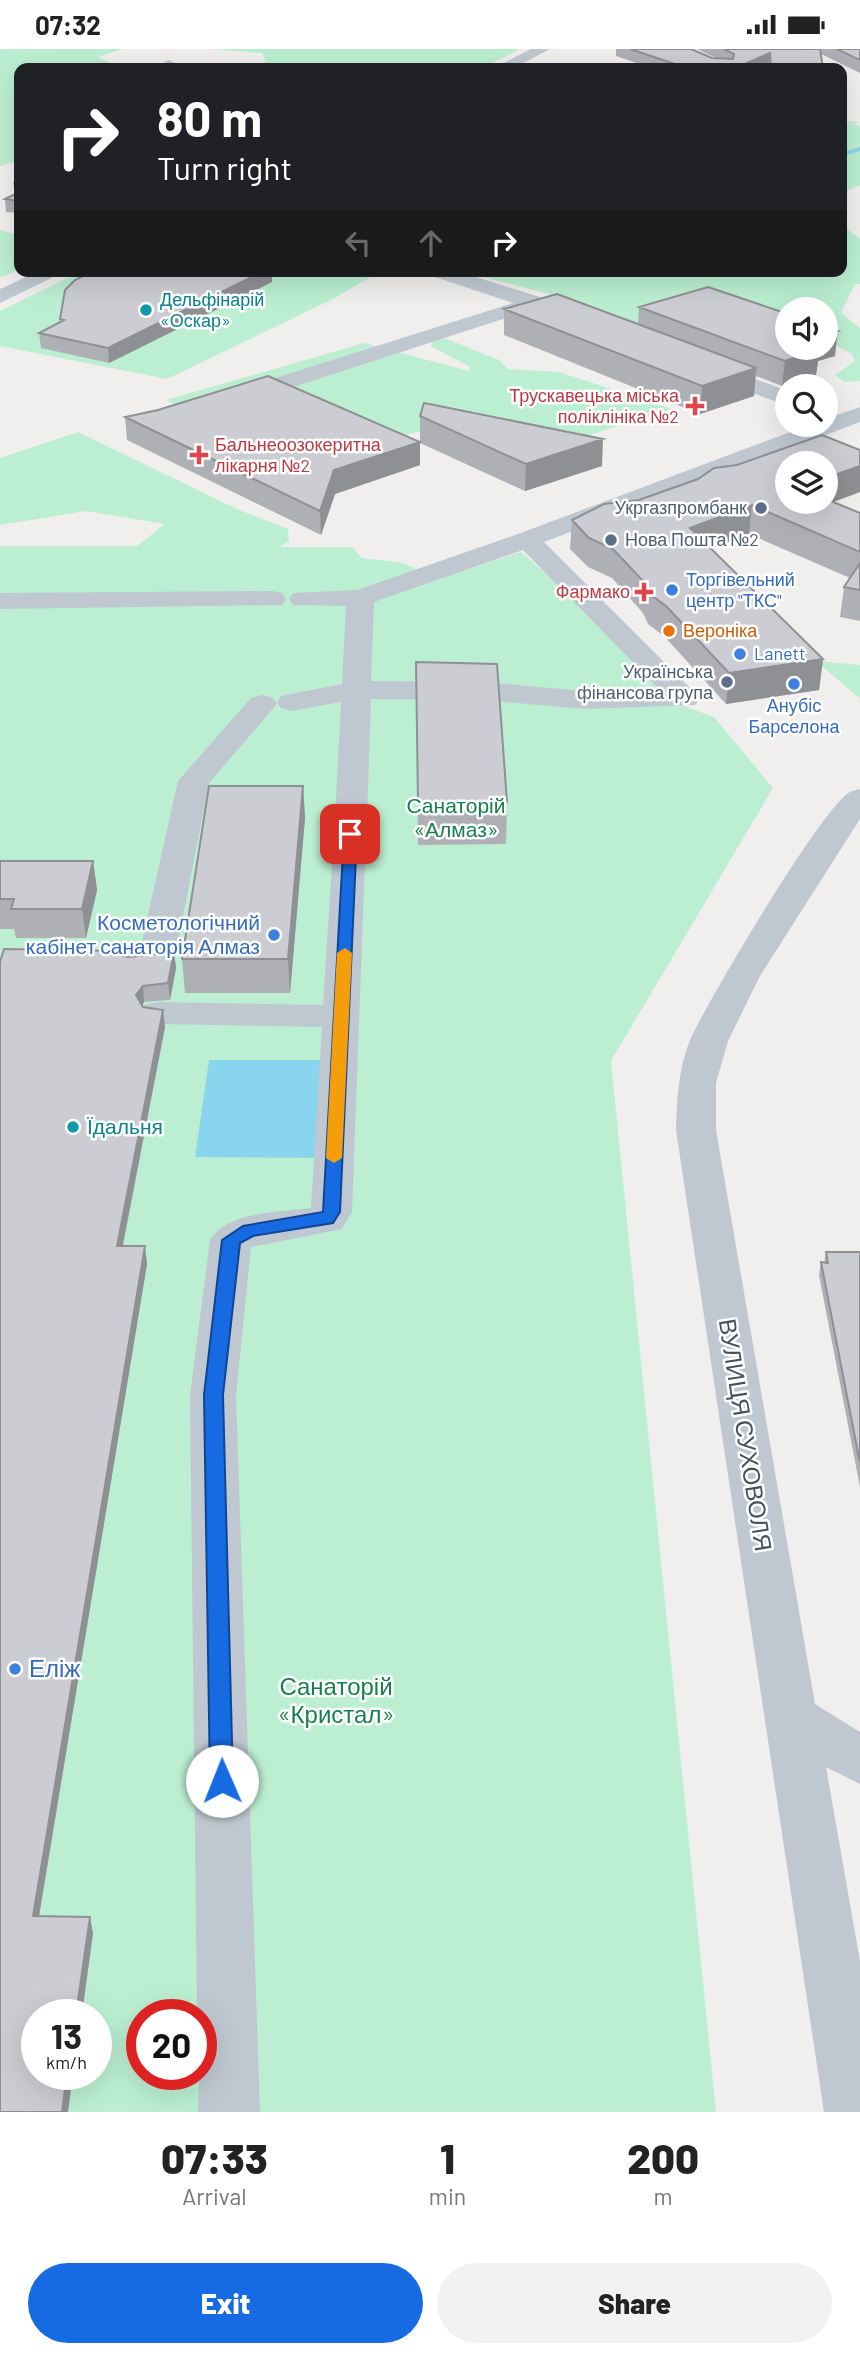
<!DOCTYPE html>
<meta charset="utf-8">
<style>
body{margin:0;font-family:Barlow,sans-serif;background:#f2f2f2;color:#222;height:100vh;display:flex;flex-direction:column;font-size:26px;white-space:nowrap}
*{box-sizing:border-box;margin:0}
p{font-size:23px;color:#767676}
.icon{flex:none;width:38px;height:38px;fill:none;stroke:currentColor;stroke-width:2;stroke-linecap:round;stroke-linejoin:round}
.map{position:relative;height:2063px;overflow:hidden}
.side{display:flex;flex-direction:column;background:#fff;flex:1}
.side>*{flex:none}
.top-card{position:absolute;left:14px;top:14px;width:833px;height:214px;border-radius:14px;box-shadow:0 7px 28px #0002;background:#202124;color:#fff;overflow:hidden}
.fabs{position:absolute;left:775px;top:248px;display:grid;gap:14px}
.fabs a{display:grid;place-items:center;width:63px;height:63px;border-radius:50%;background:#fff;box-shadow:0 7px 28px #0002;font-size:35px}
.speed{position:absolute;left:21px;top:1950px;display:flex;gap:14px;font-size:35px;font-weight:700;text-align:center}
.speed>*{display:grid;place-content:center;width:91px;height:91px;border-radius:50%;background:#fff;box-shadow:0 7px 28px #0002;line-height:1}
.speed small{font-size:18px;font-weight:400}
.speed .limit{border:10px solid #d22;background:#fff;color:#111}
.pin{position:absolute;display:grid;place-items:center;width:60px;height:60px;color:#fff;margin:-30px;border-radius:14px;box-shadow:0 4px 10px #0006}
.me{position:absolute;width:77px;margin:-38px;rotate:359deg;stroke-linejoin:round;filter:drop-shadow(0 0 5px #0008)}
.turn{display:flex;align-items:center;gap:24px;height:147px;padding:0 28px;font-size:32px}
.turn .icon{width:91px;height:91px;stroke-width:2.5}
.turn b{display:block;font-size:49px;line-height:60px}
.lanes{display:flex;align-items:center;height:66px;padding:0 28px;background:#0003;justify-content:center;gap:35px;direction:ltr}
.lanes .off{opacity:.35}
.eta{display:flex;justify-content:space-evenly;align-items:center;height:119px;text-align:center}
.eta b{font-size:42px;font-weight:800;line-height:49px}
.primary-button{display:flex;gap:14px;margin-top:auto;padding:14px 28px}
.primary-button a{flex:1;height:80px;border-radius:42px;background:#176be2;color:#fff;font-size:28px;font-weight:800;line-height:80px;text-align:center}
.primary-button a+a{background:#f2f2f2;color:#222}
.status{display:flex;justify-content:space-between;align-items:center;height:49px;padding:0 35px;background:#fff;direction:ltr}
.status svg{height:19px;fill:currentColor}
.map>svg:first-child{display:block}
</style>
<div class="status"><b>07:32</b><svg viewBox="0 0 49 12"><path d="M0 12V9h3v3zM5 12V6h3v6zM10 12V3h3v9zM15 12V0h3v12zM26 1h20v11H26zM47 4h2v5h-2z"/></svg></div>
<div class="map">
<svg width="860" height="2063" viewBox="0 0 860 2063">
<rect width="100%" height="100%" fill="#f1eeee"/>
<!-- green -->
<path fill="#bcefd1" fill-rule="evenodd" d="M0,0H122L98,8L121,19H19V112L0,117Z
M212,0H517L519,1L481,19H246L266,13L262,4Z
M847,72L858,73L855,75L860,78V136L842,144V75H849Z
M842,176L860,190V235H855L841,264L860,279V332L844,333L835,326L855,312L851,304L826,292V261H788L787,278L636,276L545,244L468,224L842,222Z
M0,181L19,186V221L0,228Z
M82,222H381L331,251L167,330L0,297V262Z
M447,290L499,311L508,320L559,323L672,360L544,400L435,378L379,393L196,367L166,351L364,294L469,322L470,318L431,297L432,291Z
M78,383L239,461L288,480L289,492L279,498H352L362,509L403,514L438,530L521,503L573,548L670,645L684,657L714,668L773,739L611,1012L716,2063H0V497H137L165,475L86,462L0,476V409ZM37,1965H96V2025H37ZM142,1965H201V2025H142Z
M816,612L860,616V649L858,648Z"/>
<!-- water -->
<path fill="#89d5ed" d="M209,1011H328L322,1109L195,1108Z"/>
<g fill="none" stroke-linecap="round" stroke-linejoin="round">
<!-- stream -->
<path fill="#89d5ed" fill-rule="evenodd" d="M860,98V102L842,107V103Z"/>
<!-- minor -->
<path fill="#bfc8d1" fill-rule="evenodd" d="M531,0H550L514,19H494Z
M169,11L186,19H164V13Z
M39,222H66L0,254V240Z
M426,222H457L543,249L554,257L551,261L534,260L241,355H225L222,350L225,345L513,254L429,226Z
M705,312L788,342V357L697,324L694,319L697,314Z
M860,358V373L544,493L695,644L700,650L695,656L584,660L481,651L371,650L367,769L358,777L366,785L352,1163L342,1180L251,1198L236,1346L260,2063H198L201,1965H197L190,1346L210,1191C228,1162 280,1163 311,1159L322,978L158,975L145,972L140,964L145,956L158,953L323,956L334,785L343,777L335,769L341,653L292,662L281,659L277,653L281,647L342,635L346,557L293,556L289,550L293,544L357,541L518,485L809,376H826V370ZM523,501L660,641L584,642L481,633L371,632L374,553Z
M272,542L282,544L286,550L282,556L0,560V544Z
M262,646L273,649L277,655L209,734L176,903C165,919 143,925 124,921L119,913L124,905L141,897L178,732L251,649Z
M860,740V770L760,927L728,992L716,1034V1081L815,1655L860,1683V1735L826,1718L860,1912V2063H824L676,1081C677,1050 678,1021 690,991C706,955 822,758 850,743C853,741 857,741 860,740Z"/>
</g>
<!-- wall -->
<path fill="#afb0b5" d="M616,0H691L712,9L718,10L697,0H860V24L821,5L823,19H769V15L761,19H651L616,7Z
M19,130V164L6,163L5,150L15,145L13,133Z
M272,233L109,314L41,299L39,284L60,273V270Z
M639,258L835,307L818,312L816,326L782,337L756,327L754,347L700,365L504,286V260L638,275Z
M420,367L602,417L525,442L420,394V416L335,445L321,486L127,391L125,368L420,393Z
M860,443L833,453L860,464V572L840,568L844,538L850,529L749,485L711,499L823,610L819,641L726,655L664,587L648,575L643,564L612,529L588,518L570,500L572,471Z
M416,613L507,753L506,795L418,796Z
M303,737L305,769L290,944H185L182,910Z
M0,812H93L97,841L86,889H16L14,880H0Z
M174,903L176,919L170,951L144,953L142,957L143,958L163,961L165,978L123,1197L147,1215L39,1867L90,1868L93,1885L0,2063L122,907L129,908Z
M826,1203H860V1438L819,1226L821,1213L824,1214Z"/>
<!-- shaded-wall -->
<path fill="#8e9094" d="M770,4L769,15L761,19H735Z
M264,222H272V233L109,314L108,299Z
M838,282L835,307L818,312L816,326L782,337L785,312L799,299H826V285Z
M756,319L754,347L700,365L702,337Z
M603,390L602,417L525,442L526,415Z
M420,393V416L335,445L321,486L320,462L334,421Z
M860,417V443L796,467L826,453V429Z
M752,456L749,485L688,508L690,479Z
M823,610L819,641L726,655L729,624Z
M303,737L305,769L290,944L288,910Z
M93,812L97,841L86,889L82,860Z
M174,903L176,919L170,951L168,934Z
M143,937L144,953L138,963L136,946Z
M163,961L165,978L119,1214L117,1197Z
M145,1197L147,1215L36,1885L33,1867Z
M90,1868L93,1885L82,1965H76Z
M67,2025H73L68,2063H62Z"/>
<!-- building -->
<path fill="#cbcdd3" stroke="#8e9094" stroke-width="2" d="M630,0H691L712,9L733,10L734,5L724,0H820L823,19H771L770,4L735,19H678V16Z
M837,0H860V11Z
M19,143V152L5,150Z
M93,222H264L108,299L39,284L64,271L60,270L65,241L75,231Z
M708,238L788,265V299H816L819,300L785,312L639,258Z
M557,245L756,319L702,337L504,260Z
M826,278L838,282L826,285Z
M268,327L420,393L334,421L320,462L125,368L158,361Z
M424,354L603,390L526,415L420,367Z
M822,386L860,401V417L826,429V415H788V453H826V450L860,464V503L752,456L690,479L823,610L729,624L666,557L650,545L645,534L613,500L589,489L572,471L604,455L639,451L698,430L714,419L737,416Z
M860,514V541L844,538Z
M416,613L497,615L507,753H418Z
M209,737H303L288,910H182Z
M0,812H93L82,860H11L14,850H0Z
M4,900L118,902L122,907L129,908L174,903L168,934L143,937L136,946L143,958L163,961L117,1197H145L33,1867L90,1868L76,1965H37V2025H67L62,2063H0V913Z
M826,1203H860V1414L821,1213L828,1214Z"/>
<!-- route -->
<path fill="#176be2" stroke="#0f4693" stroke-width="2" d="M350,781L357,785L340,1163L333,1174L253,1187L240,1194L223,1346L233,1732L230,1739L222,1742L214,1739L210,1732L204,1346L222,1191L243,1177L323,1163L344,785Z"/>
<!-- slow -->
<path fill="#f59e0b" d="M345,899L352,904L342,1109L334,1114L326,1109L337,904Z"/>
<!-- markers -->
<g fill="#0f9aa8" stroke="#fff" stroke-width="2.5">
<circle cx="146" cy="261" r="7"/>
<circle cx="73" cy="1078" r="7"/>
</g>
<g fill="#e0444e" stroke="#fff" stroke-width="2.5">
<path d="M691.5 346.5h7v7h7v7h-7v7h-7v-7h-7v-7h7z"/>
<path d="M195.5 395.5h7v7h7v7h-7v7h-7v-7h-7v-7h7z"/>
<path d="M640.5 532.5h7v7h7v7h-7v7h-7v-7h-7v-7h7z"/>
</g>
<g fill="#5c6f8a" stroke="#fff" stroke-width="2.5">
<circle cx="761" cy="459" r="7"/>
<circle cx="611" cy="491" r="7"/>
<circle cx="727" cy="633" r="7"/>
</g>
<g fill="#3f7fe0" stroke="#fff" stroke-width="2.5">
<circle cx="672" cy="541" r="7"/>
<circle cx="740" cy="605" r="7"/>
<circle cx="794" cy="635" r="7"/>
<circle cx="274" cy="886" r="7"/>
<circle cx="15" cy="1620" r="7"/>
</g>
<circle fill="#e8710a" stroke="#fff" stroke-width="2.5" cx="669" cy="582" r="7"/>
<g text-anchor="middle" stroke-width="5" stroke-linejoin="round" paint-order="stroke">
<!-- far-culture labels -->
<g font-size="18" fill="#0d838f" stroke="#fff" text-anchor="start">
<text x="160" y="257">Дельфінарій<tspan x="160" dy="21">«Оскар»</tspan></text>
</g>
<!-- far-health labels -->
<g font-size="18" fill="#be3a42" stroke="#fff" text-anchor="end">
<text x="679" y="353">Трускавецька міська<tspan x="679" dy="21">поліклініка №2</tspan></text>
<text x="215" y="402" text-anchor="start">Бальнеоозокеритна<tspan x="215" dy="21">лікарня №2</tspan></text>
<text x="630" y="549">Фармако</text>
</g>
<!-- far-service labels -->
<g font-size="18" fill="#4e5e75" stroke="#fff" text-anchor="end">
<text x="747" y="465">Укргазпромбанк</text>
<text x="625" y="497" text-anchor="start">Нова Пошта №2</text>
<text x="713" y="629">Українська<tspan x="713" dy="21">фінансова група</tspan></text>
</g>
<!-- far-shop labels -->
<g font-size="18" fill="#366cbe" stroke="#fff" text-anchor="start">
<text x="686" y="537">Торгівельний<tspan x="686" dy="21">центр "ТКС"</tspan></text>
<text x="754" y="611">Lanett</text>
<text x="794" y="663" text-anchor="middle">Анубіс<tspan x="794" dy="21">Барселона</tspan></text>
</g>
<!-- far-food labels -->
<g font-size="18" fill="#c56008" stroke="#fff" text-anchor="start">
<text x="683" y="588">Вероніка</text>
</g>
<!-- park labels -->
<g font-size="21" fill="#167f4d" stroke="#fff">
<text x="456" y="764">Санаторій<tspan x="456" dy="24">«Алмаз»</tspan></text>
</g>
<!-- shop labels -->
<g font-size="21" fill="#366cbe" stroke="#fff" text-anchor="end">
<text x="260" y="881">Косметологічний<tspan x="260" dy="24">кабінет санаторія Алмаз</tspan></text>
</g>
<!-- culture labels -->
<g font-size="21" fill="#0d838f" stroke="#fff" text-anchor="start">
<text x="87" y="1085">Їдальня</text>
</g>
<!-- near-street labels -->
<g font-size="24" fill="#46515c" stroke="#fff">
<text transform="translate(745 1386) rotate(81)" y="8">ВУЛИЦЯ СУХОВОЛЯ</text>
</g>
<!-- near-shop labels -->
<g font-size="24" fill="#366cbe" stroke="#fff" text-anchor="start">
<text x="29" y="1628">Еліж</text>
</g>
<!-- near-park labels -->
<g font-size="24" fill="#167f4d" stroke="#fff">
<text x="336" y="1646">Санаторій<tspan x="336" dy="28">«Кристал»</tspan></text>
</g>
</g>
</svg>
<div class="fabs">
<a><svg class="icon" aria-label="sound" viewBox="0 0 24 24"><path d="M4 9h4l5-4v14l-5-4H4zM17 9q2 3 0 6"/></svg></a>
<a><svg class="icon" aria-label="search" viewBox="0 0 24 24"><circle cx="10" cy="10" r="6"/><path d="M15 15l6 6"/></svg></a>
<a><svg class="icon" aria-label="layers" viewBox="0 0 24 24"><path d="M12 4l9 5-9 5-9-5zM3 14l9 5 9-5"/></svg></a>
</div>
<div class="speed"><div>13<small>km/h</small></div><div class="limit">20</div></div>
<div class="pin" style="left:350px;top:785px;background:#d93025"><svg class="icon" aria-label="arrive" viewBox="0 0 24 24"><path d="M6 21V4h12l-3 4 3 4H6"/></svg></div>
<svg class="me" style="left:222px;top:1732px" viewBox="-20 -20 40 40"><circle r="19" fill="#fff"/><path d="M0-13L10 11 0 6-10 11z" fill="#176be2"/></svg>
<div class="top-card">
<div class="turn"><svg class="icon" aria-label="right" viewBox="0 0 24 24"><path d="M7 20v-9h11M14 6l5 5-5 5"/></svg><div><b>80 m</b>Turn right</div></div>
<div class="lanes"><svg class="icon off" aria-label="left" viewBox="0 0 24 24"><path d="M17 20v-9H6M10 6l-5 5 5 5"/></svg><svg class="icon off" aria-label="ahead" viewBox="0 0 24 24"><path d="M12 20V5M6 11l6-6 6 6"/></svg><svg class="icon" aria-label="right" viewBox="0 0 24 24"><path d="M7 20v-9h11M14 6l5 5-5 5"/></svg></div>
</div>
</div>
<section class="side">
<div class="eta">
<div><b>07:33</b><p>Arrival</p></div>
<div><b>1</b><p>min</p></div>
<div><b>200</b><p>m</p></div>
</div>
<div class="primary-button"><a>Exit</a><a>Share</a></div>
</section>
